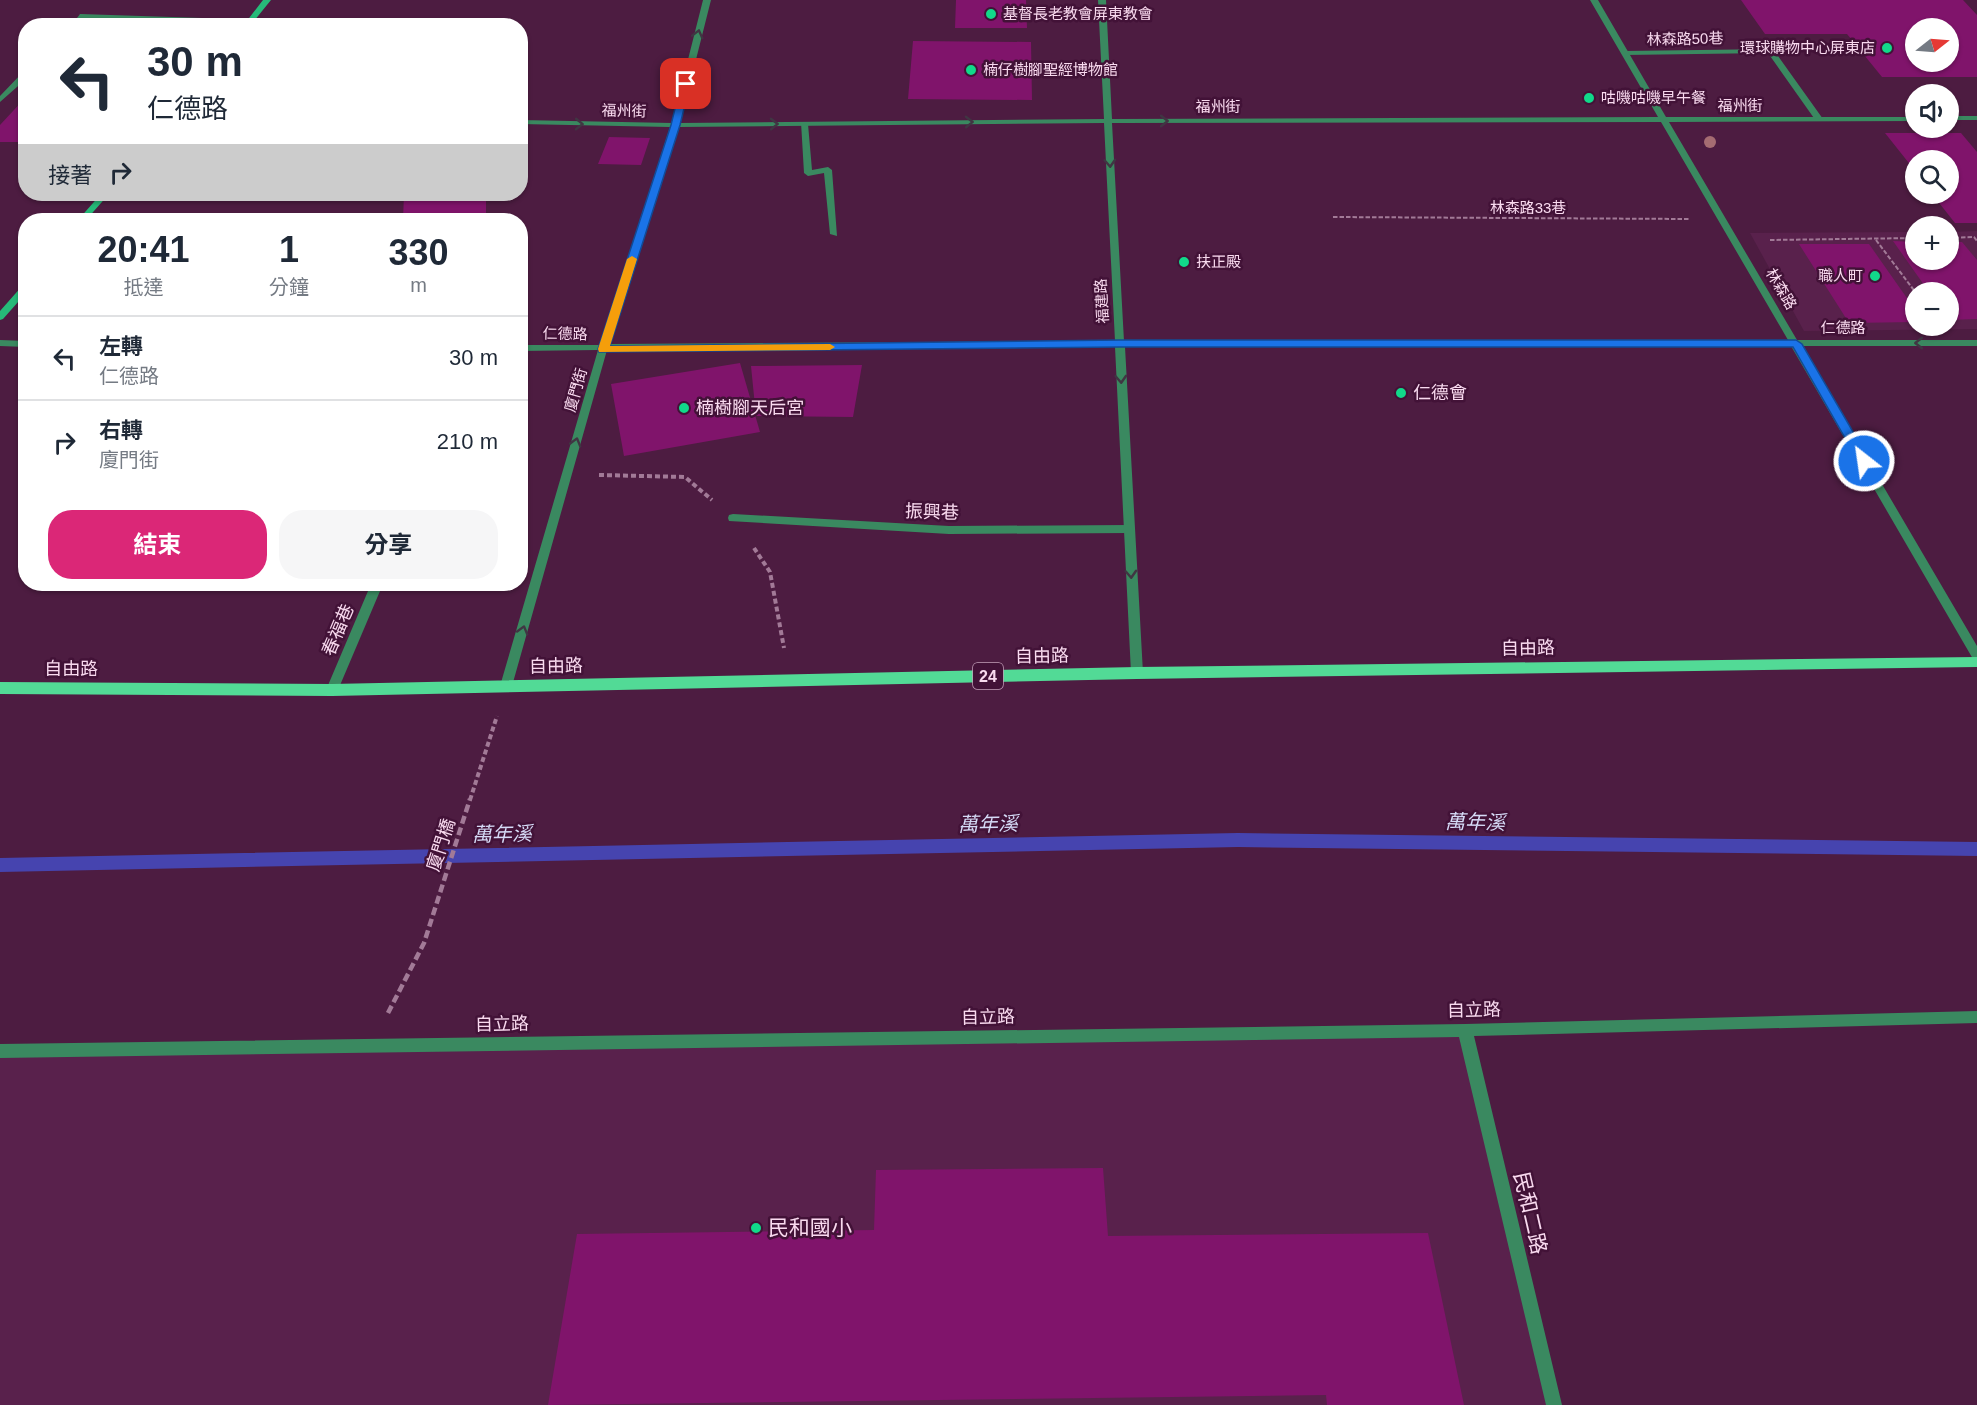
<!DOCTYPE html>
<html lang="zh-TW">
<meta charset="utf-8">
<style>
body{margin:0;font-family:Helvetica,"Noto Sans TC",sans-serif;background:#f6f6f7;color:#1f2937;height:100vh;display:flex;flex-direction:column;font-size:22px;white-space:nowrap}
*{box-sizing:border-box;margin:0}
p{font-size:20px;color:#747a83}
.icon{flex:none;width:33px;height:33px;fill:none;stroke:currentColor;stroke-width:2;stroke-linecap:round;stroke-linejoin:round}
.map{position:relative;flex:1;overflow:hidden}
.details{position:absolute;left:18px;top:213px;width:510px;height:378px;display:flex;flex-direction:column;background:#fff;border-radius:24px;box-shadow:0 2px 4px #0004}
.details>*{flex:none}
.banner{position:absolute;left:18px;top:18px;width:510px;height:183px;border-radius:24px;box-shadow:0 2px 4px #0004;background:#fff;color:#1f2937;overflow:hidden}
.needle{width:39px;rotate:73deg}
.controls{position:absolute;left:1905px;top:18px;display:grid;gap:12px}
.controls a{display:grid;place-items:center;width:54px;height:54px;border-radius:50%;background:#fff;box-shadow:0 2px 4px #0004;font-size:30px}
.pin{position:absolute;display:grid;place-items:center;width:51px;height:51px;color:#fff;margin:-26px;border-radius:12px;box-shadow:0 3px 9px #0006}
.me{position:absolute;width:66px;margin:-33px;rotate:330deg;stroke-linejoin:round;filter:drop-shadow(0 0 4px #0008)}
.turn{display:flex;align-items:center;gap:21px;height:126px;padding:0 30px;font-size:27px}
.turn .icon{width:78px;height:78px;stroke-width:2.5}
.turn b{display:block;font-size:42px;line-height:51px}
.then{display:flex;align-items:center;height:57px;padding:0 30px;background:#0003;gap:12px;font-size:22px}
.eta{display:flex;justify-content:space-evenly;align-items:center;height:102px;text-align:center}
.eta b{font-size:36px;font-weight:700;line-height:42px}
.button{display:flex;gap:12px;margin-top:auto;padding:12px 30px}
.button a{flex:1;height:69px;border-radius:24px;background:#db2777;color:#fff;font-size:24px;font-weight:700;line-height:69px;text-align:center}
.button a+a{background:#f6f6f7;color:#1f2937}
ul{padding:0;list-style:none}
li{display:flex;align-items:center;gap:18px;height:84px;padding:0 30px;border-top:2px solid #e0e1e3}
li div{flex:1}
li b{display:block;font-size:22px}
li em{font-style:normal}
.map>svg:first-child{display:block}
</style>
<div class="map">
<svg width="1977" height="1405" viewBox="0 0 1977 1405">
<rect width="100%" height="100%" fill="#4d1c41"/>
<!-- built -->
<path fill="#59214c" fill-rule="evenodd" d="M1977,231V329L1804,331L1750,233L1915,232L1916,260H1948L1949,232ZM1916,292H1948V326H1916Z
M1465,1030L1554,1405H0V1051Z"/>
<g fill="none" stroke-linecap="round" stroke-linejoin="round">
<!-- stream -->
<path fill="#4644af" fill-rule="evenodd" d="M1238,833L1977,842V856L1238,847L0,872V858Z"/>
</g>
<!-- building -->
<path fill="#80146b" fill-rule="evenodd" d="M956,0H1026L1027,28H955Z
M1741,0H1963L1977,15V77H1882L1847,34H1765ZM1916,28H1948V62H1916Z
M913,41L1031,42L1032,100L908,99Z
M26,97V142H0V125Z
M1885,133H1961L1977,152V223H1955L1932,194H1948V160H1916V172Z
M609,137L650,138L641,165L598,164Z
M404,194H486V220H403Z
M1893,241L1916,242V260H1948V242H1962L1977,260V319L1948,320V292H1929Z
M1799,244H1869L1916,311V322L1849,323Z
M740,363L760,432L624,456L611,384Z
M862,365L853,417L756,416L751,366Z
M1103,1168L1108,1236L1428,1233L1464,1405H1327L1326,1395L548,1405L577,1234L874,1230L876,1170Z"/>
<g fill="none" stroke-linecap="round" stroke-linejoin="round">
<!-- path-far2 -->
<path stroke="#a27a97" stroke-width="2" stroke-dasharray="4.5 2" stroke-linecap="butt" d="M1333,217L1689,219
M1948,238L1974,237L1977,241
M1770,240L1916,238
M1876,240L1916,293"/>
<!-- path-far1 -->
<path stroke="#a27a97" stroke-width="4" stroke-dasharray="5 3" stroke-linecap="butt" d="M599,475L685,477L712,500
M754,548L770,572L784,648
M470,800L497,716"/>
<!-- path -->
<path stroke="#a27a97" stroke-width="4.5" stroke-dasharray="8 4" stroke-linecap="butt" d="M388,1013L424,943L470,799"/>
<!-- lane -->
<path fill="#3a8960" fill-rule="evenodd" d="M80,14L297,21L301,23L297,25L85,18L78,26H71Z
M1773,49L1823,119L1822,121H1816L1768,53L1625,55L1621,53L1625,51Z
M23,72H26V79L0,102V96Z
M801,122L808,124L812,170L828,167L832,170L837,236L830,234L824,173L808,176L804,173Z
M733,514L949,526L1129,525L1134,529L1129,533L949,534L729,521L728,518L729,515Z
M371,584H383L338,690L336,693H328L326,690Z"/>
<!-- street -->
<path fill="#3a8960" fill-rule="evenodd" d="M703,0H711L680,123L1104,119L1098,0H1106L1112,119L1658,117L1590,0H1598L1666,117H1916V121L1669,122L1797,340H1977V346H1801L1977,646V660L1973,659L1791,346L1125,347L1143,673L1137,677L1131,673L1115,347L607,350L512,686L510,689H502L500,686L598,350L520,351V345H600L670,127L520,124V120L672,123ZM1661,122L1788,340L1124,341L1112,123ZM1104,123L1115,341L609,344L678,127Z
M1948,116H1977V120H1948Z
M0,340L26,341V347L0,346Z
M1977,1011V1023L1474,1036L1562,1405H1546L1459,1037L0,1058V1044L1465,1024Z"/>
<!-- secondary -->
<path fill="#26ba79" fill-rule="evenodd" d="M263,0H271L250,26H243Z
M101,194H109L86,220H78Z
M26,284V293L3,319L0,320V311L23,285Z"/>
<!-- primary -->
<path fill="#52da96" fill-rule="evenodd" d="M1977,657V667L1137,679L332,696L0,694V682L332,684L1137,667Z"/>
</g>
<!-- trees -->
<circle fill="#a56c72" cx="1710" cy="142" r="6"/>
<!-- one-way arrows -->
<defs><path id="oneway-chevron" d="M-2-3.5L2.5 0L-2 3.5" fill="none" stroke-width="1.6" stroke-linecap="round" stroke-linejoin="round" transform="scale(1.5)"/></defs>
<g stroke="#403643">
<use href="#oneway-chevron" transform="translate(698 34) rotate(-76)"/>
<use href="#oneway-chevron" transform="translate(1164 121)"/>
<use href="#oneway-chevron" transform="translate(969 122) rotate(-1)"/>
<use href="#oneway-chevron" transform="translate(579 124) rotate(1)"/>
<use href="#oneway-chevron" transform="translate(774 124) rotate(-1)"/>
<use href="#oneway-chevron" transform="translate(1110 163) rotate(87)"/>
<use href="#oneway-chevron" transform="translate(1919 343) rotate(180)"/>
<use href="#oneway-chevron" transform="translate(1121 379) rotate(87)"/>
<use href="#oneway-chevron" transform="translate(576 442) rotate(-74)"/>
<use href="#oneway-chevron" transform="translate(1131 574) rotate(87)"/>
<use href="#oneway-chevron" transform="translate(523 630) rotate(-74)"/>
</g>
<!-- route -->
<path fill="#1a73e8" stroke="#114b97" stroke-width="1.5" d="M686,81L690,84L680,125L610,346L1120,340H1796L1802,344L1870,461L1864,465L1860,464L1793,347H1120L599,352L598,349L671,125L681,84Z"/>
<!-- slow -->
<path fill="#f59e0b" d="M632,256L637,259L610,346L830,344L835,347L830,350L599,352L598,349L627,259Z"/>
<!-- markers -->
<g fill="#11d98a" stroke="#421237" stroke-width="2">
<circle cx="991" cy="14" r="6"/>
<circle cx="1887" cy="48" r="6"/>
<circle cx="971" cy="70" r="6"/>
<circle cx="1589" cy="98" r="6"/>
<circle cx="1184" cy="262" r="6"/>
<circle cx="1875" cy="276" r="6"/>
<circle cx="1401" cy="393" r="6"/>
<circle cx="684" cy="408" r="6"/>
<circle cx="756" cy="1228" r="6"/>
</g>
<g text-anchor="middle" stroke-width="5" stroke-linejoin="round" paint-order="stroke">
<!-- far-poi labels -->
<g font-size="15" fill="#f9daef" stroke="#421237" text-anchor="start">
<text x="1003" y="19">基督長老教會屏東教會</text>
<text x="1875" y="53" text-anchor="end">環球購物中心屏東店</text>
<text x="983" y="75">楠仔樹腳聖經博物館</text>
<text x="1601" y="103">咕嘰咕嘰早午餐</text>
<text x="1196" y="267">扶正殿</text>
<text x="1863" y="281" text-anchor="end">職人町</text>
</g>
<!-- far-street labels -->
<g font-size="15" fill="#f9daef" stroke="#421237">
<text transform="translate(1685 39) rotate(-1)" y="5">林森路50巷</text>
<text x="1740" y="111">福州街</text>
<text x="1218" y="112">福州街</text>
<text transform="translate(624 111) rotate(1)" y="5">福州街</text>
<text x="1528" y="213">林森路33巷</text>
<text transform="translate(1781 289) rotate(59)" y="5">林森路</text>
<text transform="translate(1102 301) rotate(-93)" y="5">福建路</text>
<text x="1843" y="333">仁德路</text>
<text transform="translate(565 334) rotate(1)" y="5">仁德路</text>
<text transform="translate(576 390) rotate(-74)" y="5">廈門街</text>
</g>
<!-- shield labels -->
<rect fill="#421237" stroke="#c29eb8" stroke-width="1.5" x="973" y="663" width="30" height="26" rx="4.5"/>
<g font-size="16" font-weight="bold" fill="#f9daef">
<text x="988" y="682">24</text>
</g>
<!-- poi labels -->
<g font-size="18" fill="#f9daef" stroke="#421237" text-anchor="start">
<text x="1413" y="399">仁德會</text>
<text x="696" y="414">楠樹腳天后宮</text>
</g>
<!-- street labels -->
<g font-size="18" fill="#f9daef" stroke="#421237">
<text transform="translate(932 512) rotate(2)" y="6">振興巷</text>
<text transform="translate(338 630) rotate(-67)" y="6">春福巷</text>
<text transform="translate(1528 648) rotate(-1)" y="6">自由路</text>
<text transform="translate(1042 656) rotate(-1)" y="6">自由路</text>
<text transform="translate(556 666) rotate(-1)" y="6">自由路</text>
<text x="71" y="675">自由路</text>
<text transform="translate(441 845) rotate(-72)" y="6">廈門橋</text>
<text transform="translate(1474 1010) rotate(-1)" y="6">自立路</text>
<text transform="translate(988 1017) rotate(-1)" y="6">自立路</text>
<text transform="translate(502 1024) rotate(-1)" y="6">自立路</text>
</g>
<!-- water labels -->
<g font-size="20" font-style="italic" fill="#d5daf6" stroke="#421237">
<text transform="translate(1475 822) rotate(1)" y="7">萬年溪</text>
<text transform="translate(988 824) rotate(-1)" y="7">萬年溪</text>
<text transform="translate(502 834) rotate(-1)" y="7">萬年溪</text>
</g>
<!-- near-street labels -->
<g font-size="21" fill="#f9daef" stroke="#421237">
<text transform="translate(1530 1213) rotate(77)" y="7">民和二路</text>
</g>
<!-- near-poi labels -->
<g font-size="21" fill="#f9daef" stroke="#421237" text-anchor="start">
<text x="768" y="1235">民和國小</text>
</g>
</g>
</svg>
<div class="controls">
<a><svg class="needle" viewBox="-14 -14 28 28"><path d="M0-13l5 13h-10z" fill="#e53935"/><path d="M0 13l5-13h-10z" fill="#747a83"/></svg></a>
<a><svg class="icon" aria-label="sound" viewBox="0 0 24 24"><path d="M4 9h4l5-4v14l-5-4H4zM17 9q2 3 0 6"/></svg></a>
<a><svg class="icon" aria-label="search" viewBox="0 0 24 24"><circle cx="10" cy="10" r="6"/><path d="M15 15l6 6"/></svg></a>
<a>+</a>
<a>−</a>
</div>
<div class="pin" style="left:686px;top:84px;background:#d93025"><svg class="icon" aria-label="arrive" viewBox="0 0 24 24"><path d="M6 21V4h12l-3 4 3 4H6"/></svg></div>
<svg class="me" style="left:1864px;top:461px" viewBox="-20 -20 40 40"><circle r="17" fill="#1a73e8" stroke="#fff" stroke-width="3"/><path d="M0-11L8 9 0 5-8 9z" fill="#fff"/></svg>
<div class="banner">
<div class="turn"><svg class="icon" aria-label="left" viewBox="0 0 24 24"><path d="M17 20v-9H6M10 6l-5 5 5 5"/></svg><div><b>30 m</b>仁德路</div></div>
<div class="then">接著<svg class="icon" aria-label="right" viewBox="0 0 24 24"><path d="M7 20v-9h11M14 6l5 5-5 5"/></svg></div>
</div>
<section class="details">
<div class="eta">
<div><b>20:41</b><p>抵達</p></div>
<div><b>1</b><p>分鐘</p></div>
<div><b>330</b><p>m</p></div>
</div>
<ul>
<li><svg class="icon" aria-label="left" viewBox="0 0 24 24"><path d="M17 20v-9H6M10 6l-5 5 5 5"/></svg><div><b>左轉</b><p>仁德路</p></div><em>30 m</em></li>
<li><svg class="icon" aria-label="right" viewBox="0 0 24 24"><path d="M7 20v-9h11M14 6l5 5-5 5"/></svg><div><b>右轉</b><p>廈門街</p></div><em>210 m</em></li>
</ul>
<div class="button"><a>結束</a><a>分享</a></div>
</section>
</div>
